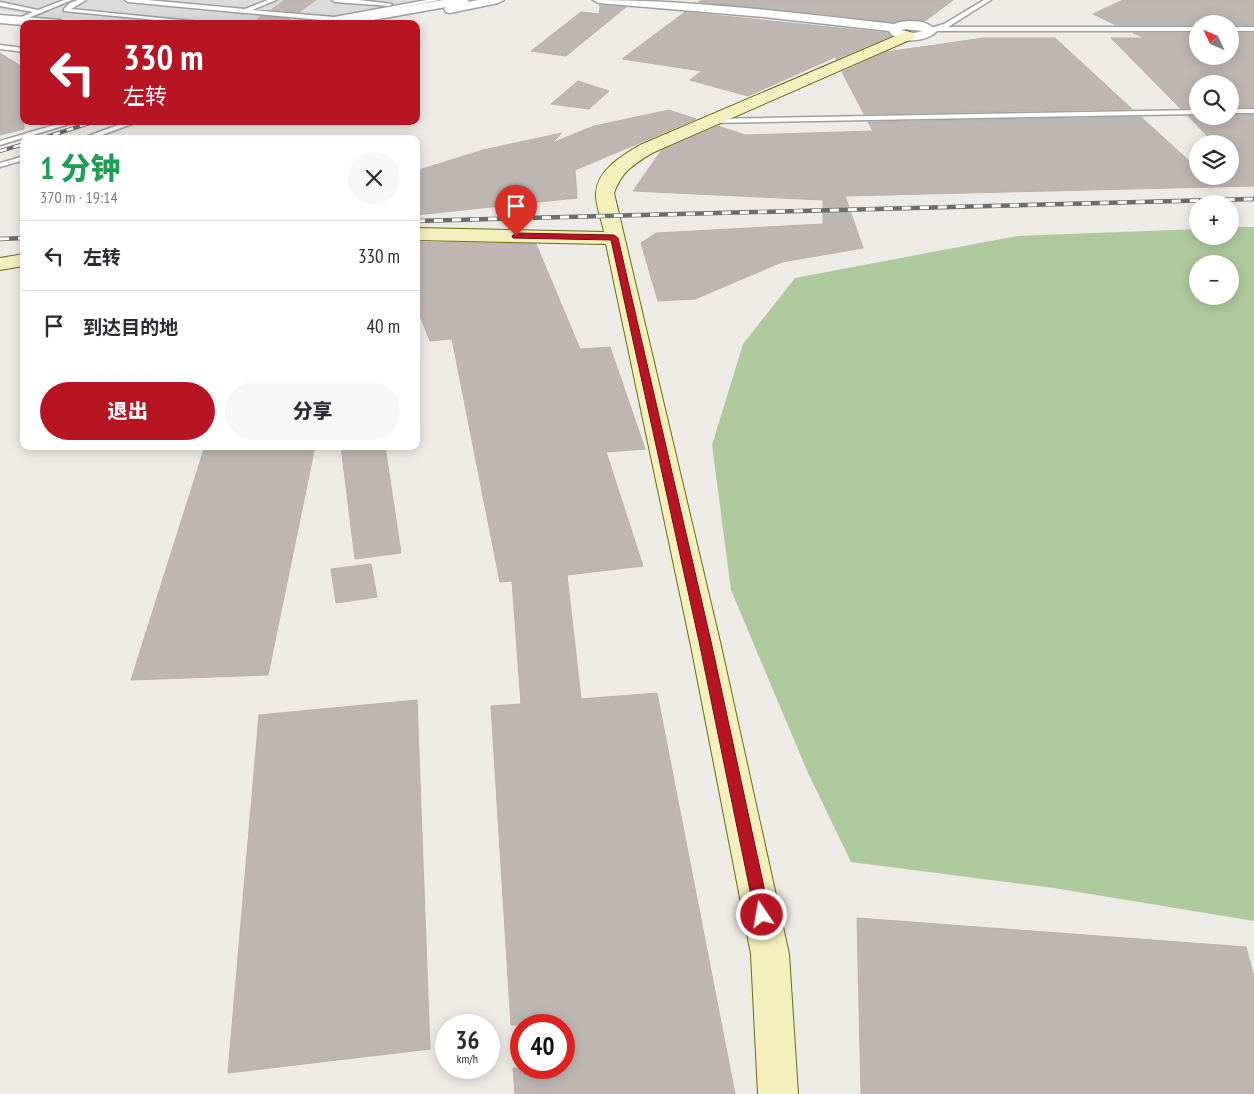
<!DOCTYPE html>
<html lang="zh">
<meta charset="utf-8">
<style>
body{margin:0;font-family:"PT Sans Narrow","Noto Sans SC",sans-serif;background:#f7f7f7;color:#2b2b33;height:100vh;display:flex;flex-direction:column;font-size:19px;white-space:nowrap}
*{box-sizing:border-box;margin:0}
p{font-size:16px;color:#7c7c81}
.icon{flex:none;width:28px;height:28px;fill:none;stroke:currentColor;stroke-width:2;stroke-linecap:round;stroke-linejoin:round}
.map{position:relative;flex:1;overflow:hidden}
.drawer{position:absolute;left:20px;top:135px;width:400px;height:315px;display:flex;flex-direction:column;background:#fff;border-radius:10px;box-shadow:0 2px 12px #0003}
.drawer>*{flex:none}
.top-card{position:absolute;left:20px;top:20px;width:400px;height:105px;border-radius:10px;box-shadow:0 2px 12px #0003;background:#b71424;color:#fff;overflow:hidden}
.needle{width:32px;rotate:314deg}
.fabs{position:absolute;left:1189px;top:15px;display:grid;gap:10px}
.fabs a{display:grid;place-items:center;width:50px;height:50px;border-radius:50%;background:#fff;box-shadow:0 2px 12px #0003;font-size:25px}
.speed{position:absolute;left:435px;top:1014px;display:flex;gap:10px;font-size:25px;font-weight:700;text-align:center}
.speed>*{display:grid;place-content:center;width:65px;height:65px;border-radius:50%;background:#fff;box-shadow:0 2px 12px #0003;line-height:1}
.speed small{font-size:12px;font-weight:400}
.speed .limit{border:8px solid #d22;background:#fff;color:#111}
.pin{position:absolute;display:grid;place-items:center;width:42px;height:42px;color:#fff;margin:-51px -21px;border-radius:50% 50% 50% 0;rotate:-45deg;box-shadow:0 0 5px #0007}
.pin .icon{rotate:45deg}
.me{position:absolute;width:55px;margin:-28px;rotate:348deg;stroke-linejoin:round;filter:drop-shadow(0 0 4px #0008)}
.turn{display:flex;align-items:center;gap:18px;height:105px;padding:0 20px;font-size:22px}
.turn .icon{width:65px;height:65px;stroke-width:2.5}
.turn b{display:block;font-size:35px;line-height:42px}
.round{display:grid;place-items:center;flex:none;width:52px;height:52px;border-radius:26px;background:#f7f7f7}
.summary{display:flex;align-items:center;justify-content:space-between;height:85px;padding:0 20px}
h1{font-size:30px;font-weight:800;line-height:38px;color:#1e9e55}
.primary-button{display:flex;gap:10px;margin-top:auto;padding:10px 20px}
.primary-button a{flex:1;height:58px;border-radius:30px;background:#b71424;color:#fff;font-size:20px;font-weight:800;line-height:58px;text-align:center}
.primary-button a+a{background:#f7f7f7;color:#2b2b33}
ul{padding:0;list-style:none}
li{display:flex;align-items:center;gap:15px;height:70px;padding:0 20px;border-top:1px solid #e1e1e2}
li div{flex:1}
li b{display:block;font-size:19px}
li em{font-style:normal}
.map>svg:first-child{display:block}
</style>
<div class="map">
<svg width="1254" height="1094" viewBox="0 0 1254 1094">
<rect width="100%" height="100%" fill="#eeeae5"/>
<!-- residential -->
<path fill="#dcdbdb" d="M0,0H448L315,24H140L36,16L0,10Z"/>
<!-- forest -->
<path fill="#afc99e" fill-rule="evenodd" d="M1230,227H1254V921L1054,888L851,862L808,773L731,590L712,445L743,344L795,278L1017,236L1197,229L1198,236H1230ZM1198,264H1230V296H1198Z"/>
<!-- building -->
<path fill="#beb6b2" stroke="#beb0a9" d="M285,0H316L299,12L271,10Z
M702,0H953L925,21L911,19L894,22L698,2Z
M1123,0H1254V25H1116L1093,14Z
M600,5L626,7L566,56L531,51L581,12L599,14Z
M685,12L888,33L891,36L836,59L835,57L748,96L690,80L702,71L622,59Z
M261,16L290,19L283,24H251Z
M1133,33H1198V56H1230V33H1254V107H1230V84H1198V108H1180L1111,38H1145Z
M984,38H1055L1132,109L864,114L842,72L886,52Z
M0,53L24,68V129L0,135Z
M578,81L609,91L589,109L551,104Z
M669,110L696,119L575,170L577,198L416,215V171L483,150L562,133L552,143L594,126Z
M1230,115H1254V186L845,196L863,248L782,262L695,299L658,301L641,243L656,233L823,224V200L633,191L661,151L718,126L745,135L873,131L868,122L1141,117L1198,169V176H1230V144H1215L1188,116Z
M416,242L536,244L580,349L610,347L645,449L606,452L643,566L567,575L581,699L657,693L735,1094H515L513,1068H564V1025H511L491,706L521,704L512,581L500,582L452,339L430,341L416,305Z
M205,446H315L268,675L131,680Z
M341,446H385L401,553L355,559Z
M371,564L377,597L336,603L331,569Z
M417,700L430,1049L228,1073L259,715Z
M857,918L1246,947L1254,977V1094H861Z"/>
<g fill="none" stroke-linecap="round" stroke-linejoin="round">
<defs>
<path id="lane" d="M64,0H72L16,23L14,22V20L33,12L0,6V2L38,10Z
M78,0H86L71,9L221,24H196L64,11V9L70,3Z
M125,0H147L245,9L268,0H276L252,10L334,17L427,0H439L318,24H304L321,20L128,2Z
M332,0H359L392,4L389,6L335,2Z
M984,0H991L948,27H1198V31H930L927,29L944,24Z
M1230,27H1254V31H1230Z
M0,45L24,48V52L0,49Z
M1230,109H1254V113H1230Z
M1198,110V114L711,123L707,121L711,119Z
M68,121H79L0,145V141Z
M129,121H140L91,139H80Z
M24,156V160L0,167V163Z"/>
<path id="street" d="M443,0H469L467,2L479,0H504L498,3L450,13L446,12L444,9L446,7L351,24H323L329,20Z
M593,0C694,0 794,13 894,24C907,19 928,20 937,31C928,42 896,45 889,31L764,17L599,3ZM904,29L923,31L914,33L901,30Z
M0,15L60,20L66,24L24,25L0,23Z"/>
<path id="secondary" d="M907,31L912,33L915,36L912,39L652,153C633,165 622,171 614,193L721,646L789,954L798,1094H758L751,954L691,646L606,244L416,240V228L604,232C602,221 595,203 596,193C597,170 623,155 640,145Z
M24,254V266L0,270V258Z"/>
</defs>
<!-- lane casing -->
<use href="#lane" stroke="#9f9f9f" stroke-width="3"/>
<!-- street casing -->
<use href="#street" stroke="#9f9f9f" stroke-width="3"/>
<!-- secondary casing -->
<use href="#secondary" stroke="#696a10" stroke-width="2"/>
<!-- lane -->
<use href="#lane" fill="#fff" fill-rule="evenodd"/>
<!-- street -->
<use href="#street" fill="#fff" fill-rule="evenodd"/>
<!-- secondary -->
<use href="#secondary" fill="#f3f0be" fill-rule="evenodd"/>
<defs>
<path id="rail-far1" d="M40,139L96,121
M0,151L24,144"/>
<path id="rail" d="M416,221L1254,199
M0,239L24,238"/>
</defs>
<!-- rail-far1 casing -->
<use href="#rail-far1" stroke="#6c6c6c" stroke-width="4"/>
<!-- rail casing -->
<use href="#rail" stroke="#6c6c6c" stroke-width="4.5"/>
<!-- rail-far1 -->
<use href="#rail-far1" stroke="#fff" stroke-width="2.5" stroke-dasharray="7" stroke-linecap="butt"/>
<!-- rail -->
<use href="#rail" stroke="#fff" stroke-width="3" stroke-dasharray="9" stroke-linecap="butt"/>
</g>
<!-- route -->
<path fill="#b71424" stroke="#770d17" d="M516,233L614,235L618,238L712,646L770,915L768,920L762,921L757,920L755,915L700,646L611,240L513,238L512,236Z"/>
</svg>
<div class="fabs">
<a><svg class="needle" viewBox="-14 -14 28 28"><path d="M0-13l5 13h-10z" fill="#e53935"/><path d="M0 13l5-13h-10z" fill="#7c7c81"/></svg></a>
<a><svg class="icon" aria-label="search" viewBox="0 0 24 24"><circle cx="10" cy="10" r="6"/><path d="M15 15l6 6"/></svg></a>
<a><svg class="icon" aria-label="layers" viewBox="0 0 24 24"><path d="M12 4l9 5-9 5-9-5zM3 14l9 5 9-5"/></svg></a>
<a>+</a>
<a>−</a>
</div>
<div class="speed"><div>36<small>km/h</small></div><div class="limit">40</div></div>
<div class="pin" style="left:516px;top:236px;background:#d93025"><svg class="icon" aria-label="arrive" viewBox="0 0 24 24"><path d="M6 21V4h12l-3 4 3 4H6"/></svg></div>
<svg class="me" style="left:762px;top:915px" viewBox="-20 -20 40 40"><circle r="17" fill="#b71424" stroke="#fff" stroke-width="3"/><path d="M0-11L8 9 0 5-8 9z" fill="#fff"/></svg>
<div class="top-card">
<div class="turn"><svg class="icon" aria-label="left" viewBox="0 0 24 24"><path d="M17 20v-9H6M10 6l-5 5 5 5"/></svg><div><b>330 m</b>左转</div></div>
</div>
<section class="drawer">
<div class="summary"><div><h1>1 分钟</h1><p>370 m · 19:14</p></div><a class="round"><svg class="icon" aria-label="close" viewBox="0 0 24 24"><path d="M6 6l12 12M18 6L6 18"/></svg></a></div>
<ul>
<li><svg class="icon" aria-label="left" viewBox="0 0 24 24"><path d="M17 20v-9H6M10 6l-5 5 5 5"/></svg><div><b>左转</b></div><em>330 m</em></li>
<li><svg class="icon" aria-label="arrive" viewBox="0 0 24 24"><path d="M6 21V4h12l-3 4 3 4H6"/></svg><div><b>到达目的地</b></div><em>40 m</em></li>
</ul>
<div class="primary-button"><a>退出</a><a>分享</a></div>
</section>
</div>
